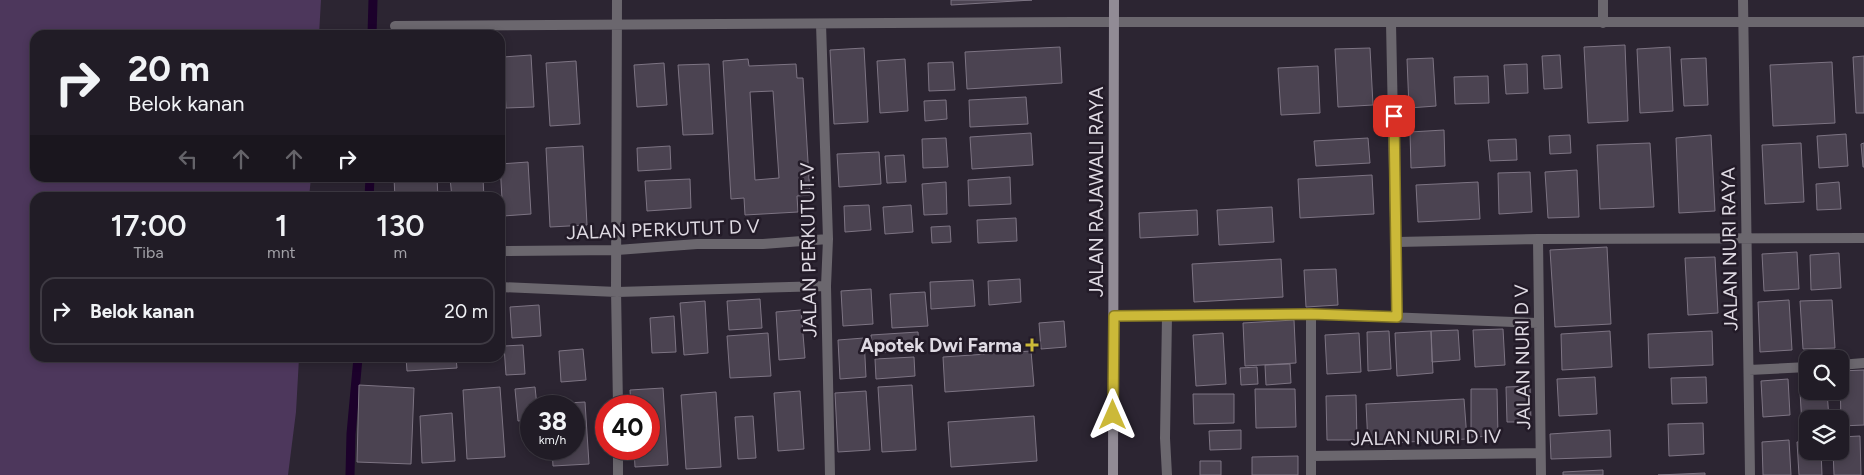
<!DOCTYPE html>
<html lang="id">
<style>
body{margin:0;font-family:Figtree,sans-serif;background:#29252e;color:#f1f3f6;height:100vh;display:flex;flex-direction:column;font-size:19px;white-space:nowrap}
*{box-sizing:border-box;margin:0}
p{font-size:16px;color:#a2a1a7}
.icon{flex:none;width:28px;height:28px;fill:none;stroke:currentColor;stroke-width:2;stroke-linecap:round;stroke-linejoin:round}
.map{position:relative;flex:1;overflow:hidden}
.details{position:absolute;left:30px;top:192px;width:475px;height:170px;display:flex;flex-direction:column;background:#211c26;border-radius:15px;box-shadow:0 2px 8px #0003,0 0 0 1px #3e3a43}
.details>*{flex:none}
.hud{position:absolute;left:30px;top:30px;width:475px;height:152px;border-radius:15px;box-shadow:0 2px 8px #0003,0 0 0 1px #3e3a43;background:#211c26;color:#f1f3f6;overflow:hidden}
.fabs{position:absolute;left:1799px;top:350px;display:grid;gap:10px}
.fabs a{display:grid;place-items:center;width:50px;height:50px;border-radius:10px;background:#211c26;box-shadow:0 2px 8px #0003,0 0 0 1px #3e3a43;font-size:25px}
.speed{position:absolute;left:520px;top:395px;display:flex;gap:10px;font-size:25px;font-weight:700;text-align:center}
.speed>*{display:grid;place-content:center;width:65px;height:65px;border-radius:50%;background:#211c26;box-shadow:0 2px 8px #0003,0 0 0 1px #3e3a43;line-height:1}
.speed small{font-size:12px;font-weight:400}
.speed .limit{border:8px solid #d22;background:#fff;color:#111}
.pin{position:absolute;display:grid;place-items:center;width:42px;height:42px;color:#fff;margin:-21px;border-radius:10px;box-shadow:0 2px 8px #0006}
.me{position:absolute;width:55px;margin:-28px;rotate:0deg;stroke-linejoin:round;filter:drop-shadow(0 0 4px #0008)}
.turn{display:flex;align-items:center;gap:18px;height:105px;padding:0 15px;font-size:22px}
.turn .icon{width:65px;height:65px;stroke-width:2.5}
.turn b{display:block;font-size:35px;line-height:42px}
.lanes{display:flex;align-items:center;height:48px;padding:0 15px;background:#0003;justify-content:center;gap:25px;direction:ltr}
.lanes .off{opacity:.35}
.eta{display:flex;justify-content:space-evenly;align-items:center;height:85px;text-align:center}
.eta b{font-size:30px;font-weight:600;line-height:35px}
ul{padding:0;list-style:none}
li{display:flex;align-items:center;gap:15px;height:68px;margin:0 10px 8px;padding:0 5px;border:2px solid #3e3a43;border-radius:15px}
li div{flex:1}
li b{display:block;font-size:19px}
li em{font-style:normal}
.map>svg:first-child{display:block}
</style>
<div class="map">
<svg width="1864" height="475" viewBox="0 0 1864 475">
<rect width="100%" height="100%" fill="#2c2532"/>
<!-- green -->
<path fill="#4d375c" d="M0,0H321L319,35H35V178H311L309,197L35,198V358H299L296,412L288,475H0Z"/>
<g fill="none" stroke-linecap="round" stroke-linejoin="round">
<!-- stream -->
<path stroke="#1c012b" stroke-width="9" d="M372,35L373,0
M369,198L370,178
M350,475L351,434L358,358"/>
</g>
<!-- building -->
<path fill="#4b4351" stroke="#7d7483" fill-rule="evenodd" d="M951,0H1032L951,5Z
M1625,45L1628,121L1588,123L1584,47Z
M1060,47L1062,83L967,89L965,52Z
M1670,47L1673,111L1640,113L1637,49Z
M864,48L868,122L834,124L830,50Z
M1370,48L1373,105L1338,107L1335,49Z
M531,55L534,107L506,108L503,57Z
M1560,55L1562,88L1544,89L1542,56Z
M1864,56V113H1856L1853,57Z
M1433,58L1436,106L1409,108L1407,59Z
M1706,58L1708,105L1684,106L1681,59Z
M748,59L749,66L796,64L797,78H803L810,195L797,196L798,212L745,215L744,198L731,199L723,61ZM773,91L779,178L755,180L750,92Z
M905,59L908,111L880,113L877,61Z
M576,61L580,124L550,126L546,63Z
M953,62L955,90L929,91L928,63Z
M1832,62L1835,123L1773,126L1770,65Z
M664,63L667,105L637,107L634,65Z
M709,64L713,134L683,135L678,65Z
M1527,64L1528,93L1506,94L1504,65Z
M1318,66L1320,113L1281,115L1278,68Z
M1488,76L1489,103L1455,104L1454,77Z
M1026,97L1028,124L970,127L969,100Z
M946,100L947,119L925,121L924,101Z
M1444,130L1445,166L1411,168L1410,132Z
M1031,133L1033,165L972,169L970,137Z
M1846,134L1848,166L1819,168L1817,136Z
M1570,135L1571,153L1550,154L1549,136Z
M1711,135L1715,211L1679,213L1676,138Z
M946,138L948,167L923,168L922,139Z
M1368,138L1370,163L1316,166L1314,141Z
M1516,139L1517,160L1490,161L1488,140Z
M1650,143L1654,207L1600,209L1597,145Z
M1801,143L1804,202L1765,204L1762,145Z
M1864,143V167H1863L1861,144Z
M583,146L587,225L550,227L546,148Z
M670,146L671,169L638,171L637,148Z
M879,152L881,184L839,187L837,154Z
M904,155L906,182L887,183L885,156Z
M528,162L531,214L503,216L500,164Z
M1577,170L1579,217L1548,218L1545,172Z
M1530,172L1532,212L1499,214L1498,173Z
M1372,175L1374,214L1300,218L1298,179Z
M1010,177L1011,204L969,206L968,180Z
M394,178H437L438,198H395Z
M450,178H483L484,198H452Z
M690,179L691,208L647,211L645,181Z
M946,182L947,214L924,215L922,184Z
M1478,182L1480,219L1418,222L1416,185Z
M1839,182L1841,209L1817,210L1816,184Z
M869,205L871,230L845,232L844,206Z
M911,205L913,232L885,234L883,207Z
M1272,207L1274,242L1219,245L1217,210Z
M1197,210L1198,235L1140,238L1139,213Z
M1016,218L1017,241L978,243L977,220Z
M950,226L951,242L932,243L931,227Z
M1607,247L1611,324L1555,327L1550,250Z
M1797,252L1799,289L1764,291L1762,254Z
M1839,253L1841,288L1811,290L1810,255Z
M1715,257L1718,313L1688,315L1685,258Z
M1281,259L1283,297L1194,302L1192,264Z
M1336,269L1338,305L1306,307L1304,270Z
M1020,279L1021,302L989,305L988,281Z
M973,280L975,306L931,309L930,282Z
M871,289L873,324L843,326L841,291Z
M925,292L928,326L892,328L890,294Z
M760,299L762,328L729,330L727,301Z
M1789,300L1792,350L1760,352L1758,302Z
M1832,300L1835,348L1803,349L1800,301Z
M705,301L708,353L684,355L680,303Z
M539,305L541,336L512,338L510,307Z
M801,310L805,358L779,360L776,312Z
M674,316L676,352L652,353L650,318Z
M1294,320L1296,363L1245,366L1243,323Z
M1064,321L1066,347L1041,349L1039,323Z
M1503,329L1505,365L1475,367L1473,330Z
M1458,330L1460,360L1432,362L1431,331Z
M1389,331L1391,369L1368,371L1367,332Z
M1431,331L1433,373L1397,376L1395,333Z
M1610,331L1612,367L1562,370L1561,334Z
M1712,331L1713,365L1649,368L1648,334Z
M918,332L919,350L872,353L871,335Z
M768,333L771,376L730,378L727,336Z
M1223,333L1226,384L1196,386L1193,335Z
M1359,333L1361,372L1327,374L1325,335Z
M864,338L866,377L840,379L838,340Z
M523,345L525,374L506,375L504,346Z
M583,349L586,380L561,382L559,351Z
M1031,351L1034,386L945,392L943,357Z
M914,357L915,376L876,379L875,359Z
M406,358H456L457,368L407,371Z
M1290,364L1291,383L1266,385L1265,365Z
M1257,367L1258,384L1241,385L1240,368Z
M1864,370V425L1841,426L1840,371Z
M1799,375H1808V391H1827L1829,419H1808V425H1802Z
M1595,377L1597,414L1559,416L1557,379Z
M1706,377L1707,403L1672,404L1671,378Z
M1788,379L1790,415L1763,417L1761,381Z
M359,385L414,388L411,464L357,462Z
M912,385L916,450L882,452L878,387Z
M1530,386L1531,422H1507L1506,387Z
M500,387L505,457L467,459L463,390Z
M535,387L537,406H531V420L518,421L515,389Z
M663,388L668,465L635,467L634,449H649V406H631L630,390Z
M1255,389H1295L1296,427L1256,428Z
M1471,389H1497L1498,436L1471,437Z
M800,391L804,449L778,451L774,393Z
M866,391L870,450L838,452L835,393Z
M716,392L721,467L686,469L681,395Z
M1193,394H1234V423L1194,424Z
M1356,395L1357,440H1327L1326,396Z
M1464,399L1467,439L1368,444L1366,404Z
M585,402L589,464L553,466L552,449H574V406H549V404Z
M452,413L455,461L422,463L420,416Z
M753,416L756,458L738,459L735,417Z
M1034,416L1037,461L951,467L948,422Z
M1703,423L1704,454L1669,456L1668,424Z
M1241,430V449L1210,450L1209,431Z
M1610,430L1611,457L1551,459L1550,434Z
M1860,436L1861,475H1834L1833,451H1840V437Z
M1789,440L1791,475H1763L1762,442Z
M1808,441V451H1821L1822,475H1799L1797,442Z
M1298,456V475H1252V457Z
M1200,461H1221V475H1200Z
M1603,470V475H1563V472Z
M1705,473V475H1658Z"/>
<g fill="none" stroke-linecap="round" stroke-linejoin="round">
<!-- street -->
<path stroke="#6b676e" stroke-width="10" d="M617,0L616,290L618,406
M1603,0V23
M1743,0L1750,475
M1391,23L1397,317
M821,24L828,239L826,286L830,475
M395,26L1075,22H1864
M1538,239L1541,475
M1397,242L1538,239L1864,238
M500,251L617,250L697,244H763L828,239
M500,287L617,292L826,286
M1311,314V475
M1114,316L1311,314L1538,323
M1840,365L1864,363
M1749,370L1808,367
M618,449V475
M1311,456L1540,453
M1167,475L1165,438L1167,316"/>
<!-- secondary -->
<path stroke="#918b95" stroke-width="10" d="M1113,475L1114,0"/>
</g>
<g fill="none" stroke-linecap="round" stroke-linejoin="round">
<defs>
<path id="route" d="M1113,415L1114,316L1311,314L1397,317L1394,116"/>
</defs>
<!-- route casing -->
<use href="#route" stroke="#857824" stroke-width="12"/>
<!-- route -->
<use href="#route" stroke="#ccb938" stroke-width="9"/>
</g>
<!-- markers -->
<path fill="#ccb938" stroke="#231b28" stroke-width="2" d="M1029.5 337.5h5v5h5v5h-5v5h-5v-5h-5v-5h5z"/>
<g text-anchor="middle" stroke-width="5" stroke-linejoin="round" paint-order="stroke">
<!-- street labels -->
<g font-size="19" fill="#dfdae3" stroke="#231b28">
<text transform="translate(1096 192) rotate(-90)" y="7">JALAN RAJAWALI RAYA</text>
<text transform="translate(663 229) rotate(-2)" y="7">JALAN PERKUTUT D V</text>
<text transform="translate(1729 249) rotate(-91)" y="7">JALAN NURI RAYA</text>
<text transform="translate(808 250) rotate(-91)" y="7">JALAN PERKUTUT.V</text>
<text transform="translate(1522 357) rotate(-91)" y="7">JALAN NURI D V</text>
<text transform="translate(1426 437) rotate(-1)" y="7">JALAN NURI D IV</text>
</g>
<!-- poi labels -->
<g font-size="19" font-weight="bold" fill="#dfdae3" stroke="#231b28" text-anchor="end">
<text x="1022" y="352">Apotek Dwi Farma</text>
</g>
</g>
</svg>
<div class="fabs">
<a><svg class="icon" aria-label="search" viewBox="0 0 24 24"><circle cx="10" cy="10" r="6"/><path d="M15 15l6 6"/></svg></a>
<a><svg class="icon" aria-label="layers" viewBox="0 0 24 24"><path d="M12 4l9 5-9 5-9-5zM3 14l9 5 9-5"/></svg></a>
</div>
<div class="speed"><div>38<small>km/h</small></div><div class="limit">40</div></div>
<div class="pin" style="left:1394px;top:116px;background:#d93025"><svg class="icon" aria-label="arrive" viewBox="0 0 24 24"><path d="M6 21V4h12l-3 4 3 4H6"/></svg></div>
<svg class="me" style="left:1113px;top:415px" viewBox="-20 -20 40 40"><path d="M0-17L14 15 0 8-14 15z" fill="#ccb938" stroke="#fff" stroke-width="4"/></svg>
<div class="hud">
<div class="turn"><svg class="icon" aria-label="right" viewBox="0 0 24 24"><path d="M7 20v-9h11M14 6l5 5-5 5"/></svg><div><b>20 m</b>Belok kanan</div></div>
<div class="lanes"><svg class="icon off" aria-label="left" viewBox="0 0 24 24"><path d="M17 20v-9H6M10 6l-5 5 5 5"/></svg><svg class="icon off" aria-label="ahead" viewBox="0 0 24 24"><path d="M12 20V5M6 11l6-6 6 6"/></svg><svg class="icon off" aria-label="ahead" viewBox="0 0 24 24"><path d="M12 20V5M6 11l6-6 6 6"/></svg><svg class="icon" aria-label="right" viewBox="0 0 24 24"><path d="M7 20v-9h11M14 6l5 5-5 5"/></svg></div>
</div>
<section class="details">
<div class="eta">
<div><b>17:00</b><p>Tiba</p></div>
<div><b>1</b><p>mnt</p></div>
<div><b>130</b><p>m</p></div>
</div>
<ul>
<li><svg class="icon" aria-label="right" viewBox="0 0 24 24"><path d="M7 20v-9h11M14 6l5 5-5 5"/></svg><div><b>Belok kanan</b></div><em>20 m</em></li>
</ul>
</section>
</div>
